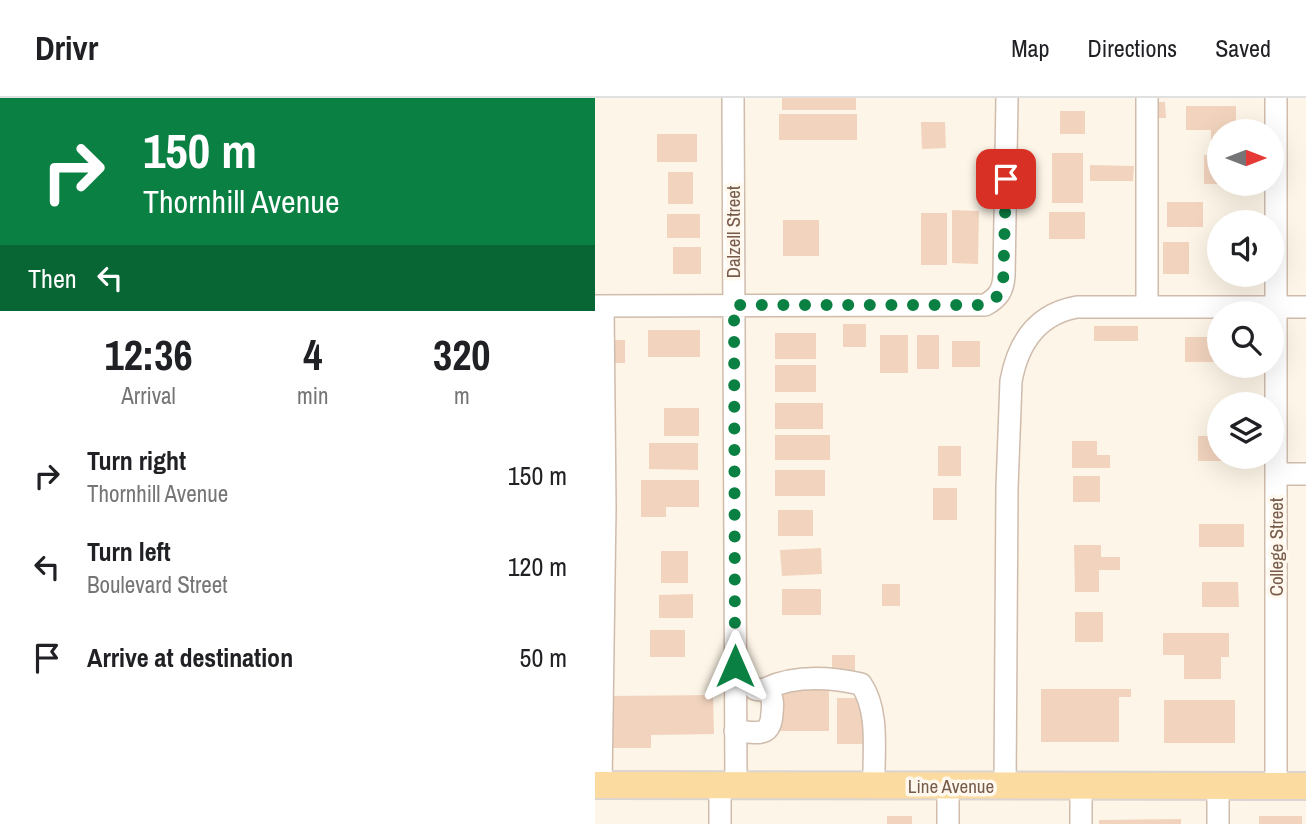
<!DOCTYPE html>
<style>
body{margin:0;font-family:"Archivo Narrow",sans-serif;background:#f6f6f6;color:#202124;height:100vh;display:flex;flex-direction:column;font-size:26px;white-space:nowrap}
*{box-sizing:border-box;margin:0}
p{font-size:23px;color:#757577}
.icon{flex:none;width:38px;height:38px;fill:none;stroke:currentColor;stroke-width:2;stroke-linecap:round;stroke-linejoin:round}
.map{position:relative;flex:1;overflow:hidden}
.sheet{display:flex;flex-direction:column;background:#fff;width:595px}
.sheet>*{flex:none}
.hud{background:#0b8043;color:#fff;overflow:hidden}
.needle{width:46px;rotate:90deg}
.fabs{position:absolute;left:612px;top:21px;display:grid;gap:14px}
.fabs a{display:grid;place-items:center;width:77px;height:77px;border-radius:50%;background:#fff;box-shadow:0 7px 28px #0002;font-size:35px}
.pin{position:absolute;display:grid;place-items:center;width:60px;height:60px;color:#fff;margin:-30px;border-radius:14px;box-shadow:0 4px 10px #0006}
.me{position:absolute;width:77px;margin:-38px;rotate:0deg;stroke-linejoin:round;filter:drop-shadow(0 0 5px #0008)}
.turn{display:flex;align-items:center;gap:24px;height:147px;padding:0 28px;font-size:32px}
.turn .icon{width:91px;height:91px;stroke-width:2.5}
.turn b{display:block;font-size:49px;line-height:60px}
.then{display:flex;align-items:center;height:66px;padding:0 28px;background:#0003;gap:14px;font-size:26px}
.eta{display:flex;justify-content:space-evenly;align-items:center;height:119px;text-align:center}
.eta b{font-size:42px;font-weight:700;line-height:49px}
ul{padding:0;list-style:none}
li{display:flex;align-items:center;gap:21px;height:91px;padding:0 28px}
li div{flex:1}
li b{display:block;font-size:26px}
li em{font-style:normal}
header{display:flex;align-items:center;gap:42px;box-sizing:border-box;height:98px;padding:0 35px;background:#fff;border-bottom:2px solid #e0e0e0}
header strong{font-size:33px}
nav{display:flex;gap:38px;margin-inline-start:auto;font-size:24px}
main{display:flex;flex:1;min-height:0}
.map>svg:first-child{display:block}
</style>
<header>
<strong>Drivr</strong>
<nav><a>Map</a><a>Directions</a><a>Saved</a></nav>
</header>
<main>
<section class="sheet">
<div class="hud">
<div class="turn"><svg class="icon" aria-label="right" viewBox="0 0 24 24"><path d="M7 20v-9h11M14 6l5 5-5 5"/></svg><div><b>150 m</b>Thornhill Avenue</div></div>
<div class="then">Then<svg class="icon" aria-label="left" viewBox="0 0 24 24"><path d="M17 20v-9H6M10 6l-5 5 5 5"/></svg></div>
</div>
<div class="eta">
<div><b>12:36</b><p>Arrival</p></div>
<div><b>4</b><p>min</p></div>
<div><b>320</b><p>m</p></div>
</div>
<ul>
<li><svg class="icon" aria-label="right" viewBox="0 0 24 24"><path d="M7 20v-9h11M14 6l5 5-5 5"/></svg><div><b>Turn right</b><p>Thornhill Avenue</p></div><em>150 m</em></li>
<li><svg class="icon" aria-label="left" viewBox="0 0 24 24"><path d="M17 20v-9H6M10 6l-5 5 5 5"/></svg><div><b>Turn left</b><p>Boulevard Street</p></div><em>120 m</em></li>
<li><svg class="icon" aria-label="arrive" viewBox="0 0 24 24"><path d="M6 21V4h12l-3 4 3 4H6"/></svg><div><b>Arrive at destination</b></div><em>50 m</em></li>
</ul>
</section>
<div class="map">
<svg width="711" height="726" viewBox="0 0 711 726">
<rect width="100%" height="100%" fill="#fdf5e7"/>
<!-- building -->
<path fill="#f2d4be" d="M187,0H261V12H187Z
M559,4H570L571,20H560Z
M591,8H641V33H625V45H616V32H591Z
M465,13H490V36H465Z
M184,16H262V42H184Z
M326,24H350L351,50L327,51Z
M62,36H102V64H62Z
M457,55H488V105H457Z
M609,57H625V86H609Z
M495,67L539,68L538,83H495Z
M73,74H98V106H73Z
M572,104H608V129H572Z
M357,112L384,113L383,166L357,165Z
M454,114H490V141H454Z
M326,115H352V167H326Z
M72,116H105V140H72Z
M188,122H224V158H188Z
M568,144H594V176H568Z
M78,149H106V176H78Z
M248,226H271V249H248Z
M499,228H543V243H499Z
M53,232H105V259H53Z
M180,235H221V261H180Z
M285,237H313V275H285Z
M322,237H344V271H322Z
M590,239H625V264H590Z
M14,242H30V265H14Z
M357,243H385V269H357Z
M180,267H221V294H180Z
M180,305H228V331H180Z
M69,310H104V338H69Z
M180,337H235V362H180Z
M603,338H625V359H649V363H603Z
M477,343H502V357H515V370H477Z
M54,345H103V372L54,371Z
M343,348H366V378H343Z
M180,372H230V398H180Z
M478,378H505V404H478Z
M46,382H104V409H71V419H46Z
M338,390H362V422H338Z
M183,412H218V438H183Z
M604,426H649V449H604Z
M479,447H506V459H525V472H504V494H480Z
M226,450L227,476L187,478L185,452Z
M66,453H93V485H66Z
M607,484H643L644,509H607Z
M287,486H305V508H287Z
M187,491H226V517H187Z
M98,496V520H64V497Z
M480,514H508V544H480Z
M55,532H90V559H55Z
M568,535H634V559H626V581H589V557H568Z
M237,557H260V575H237Z
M185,590H234V633H185Z
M446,591H536V599H524V644H446Z
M118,597L119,636L56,637V650H16V598Z
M242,600H268V646H242Z
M569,602H640V645H569Z
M292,718H317V726H292Z
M664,718H707V726H664Z
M586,721V726H504V722Z"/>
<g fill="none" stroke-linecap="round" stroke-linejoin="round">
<defs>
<path id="minor" d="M138,0L141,687
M552,0V208
M0,208L390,207C403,200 408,193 409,178L412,0
M681,376H711
M170,591C199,577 235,579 266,586C285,614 278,655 279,687
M140,633C161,634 176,641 177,615C178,606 178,601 174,593L160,591
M6,687L10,410L8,208
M125,687V726
M353,688V726
M410,688L412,390L416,283C423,245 442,216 482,209H711
M486,688V726
M623,688V726
M681,688V0"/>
<path id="major" d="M0,687L711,688"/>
</defs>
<!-- minor casing -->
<use href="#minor" stroke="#cfbcad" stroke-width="24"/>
<!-- major casing -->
<use href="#major" stroke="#dcd4d0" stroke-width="30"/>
<!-- minor -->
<use href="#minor" stroke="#fff" stroke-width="21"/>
<!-- major -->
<use href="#major" stroke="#fbdb9f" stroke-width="26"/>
</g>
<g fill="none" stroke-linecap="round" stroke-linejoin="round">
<!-- route -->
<path stroke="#0b8043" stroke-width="12" stroke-dasharray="0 21.6" d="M140,568L139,207H390L400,201L408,190L411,81"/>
</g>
<g text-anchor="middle" stroke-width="7" stroke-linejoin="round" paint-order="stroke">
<!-- street labels -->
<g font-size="19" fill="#775b4b" stroke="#fff8ee">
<text transform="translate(138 134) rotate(-90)" y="7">Dalzell Street</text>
<text transform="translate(681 449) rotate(-90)" y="7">College Street</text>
<text x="356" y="695">Line Avenue</text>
</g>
</g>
</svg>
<div class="fabs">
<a><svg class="needle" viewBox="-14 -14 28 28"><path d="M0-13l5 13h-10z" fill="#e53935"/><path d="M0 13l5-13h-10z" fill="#757577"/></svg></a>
<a><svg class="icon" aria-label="sound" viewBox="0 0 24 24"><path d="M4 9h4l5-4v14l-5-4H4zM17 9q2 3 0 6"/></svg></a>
<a><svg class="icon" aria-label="search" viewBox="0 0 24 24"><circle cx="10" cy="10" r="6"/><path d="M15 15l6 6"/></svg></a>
<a><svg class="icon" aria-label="layers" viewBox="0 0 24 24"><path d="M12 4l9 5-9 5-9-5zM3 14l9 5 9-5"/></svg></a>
</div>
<div class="pin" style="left:411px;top:81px;background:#d93025"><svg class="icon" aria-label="arrive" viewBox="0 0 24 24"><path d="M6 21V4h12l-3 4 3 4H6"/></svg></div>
<svg class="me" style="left:140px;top:568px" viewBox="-20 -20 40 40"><path d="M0-17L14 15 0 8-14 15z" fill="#0b8043" stroke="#fff" stroke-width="4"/></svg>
</div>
</main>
